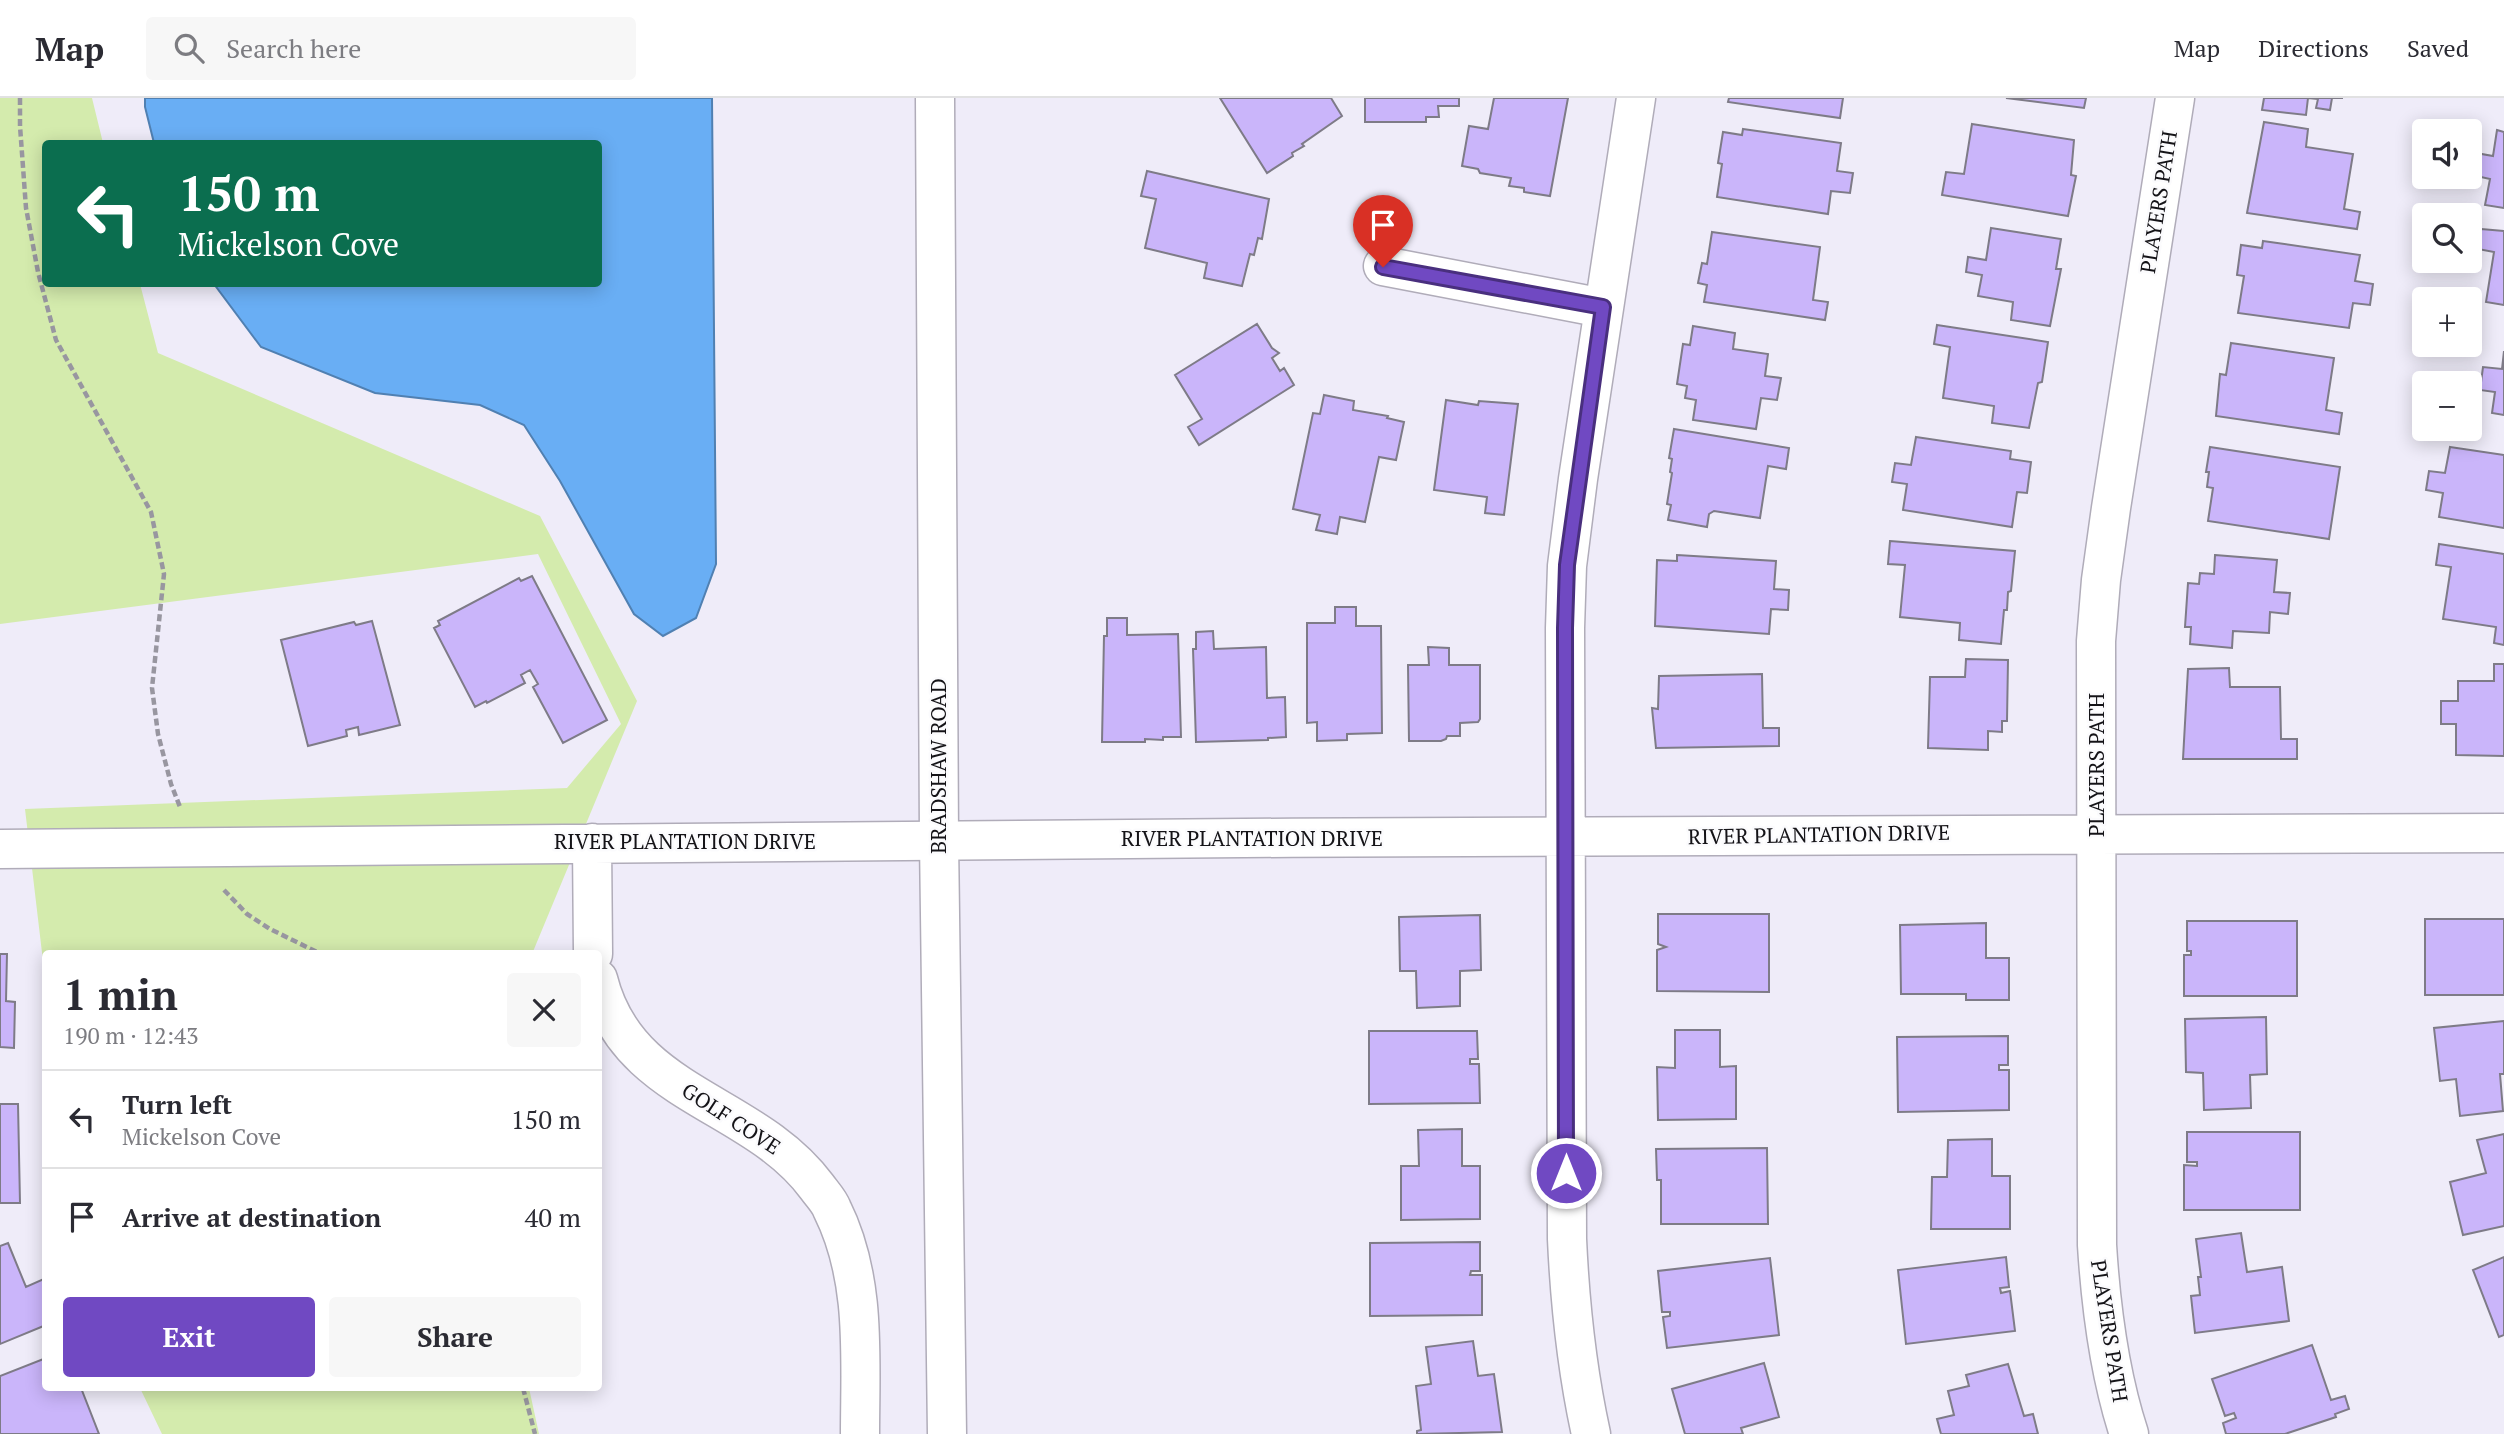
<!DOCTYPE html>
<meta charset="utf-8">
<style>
body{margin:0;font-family:"PT Serif",serif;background:#f7f7f7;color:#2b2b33;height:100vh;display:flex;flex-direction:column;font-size:26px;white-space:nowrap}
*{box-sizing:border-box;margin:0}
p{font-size:23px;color:#7c7c81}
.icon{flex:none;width:38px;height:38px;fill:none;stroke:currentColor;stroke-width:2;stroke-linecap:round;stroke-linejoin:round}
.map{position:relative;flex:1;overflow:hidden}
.side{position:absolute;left:42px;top:852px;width:560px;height:441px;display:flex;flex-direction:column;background:#fff;border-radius:7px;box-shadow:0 4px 18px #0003}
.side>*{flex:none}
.guide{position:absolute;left:42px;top:42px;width:560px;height:147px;border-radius:7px;box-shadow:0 4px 18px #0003;background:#0b6e4f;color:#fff;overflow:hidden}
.fabs{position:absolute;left:2412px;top:21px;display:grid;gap:14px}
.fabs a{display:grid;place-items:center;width:70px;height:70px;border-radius:7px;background:#fff;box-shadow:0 4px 18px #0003;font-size:35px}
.pin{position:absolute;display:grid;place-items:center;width:60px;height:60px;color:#fff;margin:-72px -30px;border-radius:50% 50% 50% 0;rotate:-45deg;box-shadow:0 0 7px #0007}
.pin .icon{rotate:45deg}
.me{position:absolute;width:77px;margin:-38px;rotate:0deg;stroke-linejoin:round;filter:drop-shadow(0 0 5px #0008)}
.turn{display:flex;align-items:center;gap:24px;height:147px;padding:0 21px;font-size:32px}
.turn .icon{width:91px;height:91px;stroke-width:2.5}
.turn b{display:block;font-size:49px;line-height:60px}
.round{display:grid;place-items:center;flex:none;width:74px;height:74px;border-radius:7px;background:#f7f7f7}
.summary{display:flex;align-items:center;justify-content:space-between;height:119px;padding:0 21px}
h1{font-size:42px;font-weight:600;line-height:52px}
.button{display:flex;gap:14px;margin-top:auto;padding:14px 21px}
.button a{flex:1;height:80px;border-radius:7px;background:#7049c2;color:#fff;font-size:28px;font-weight:600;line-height:80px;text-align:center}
.button a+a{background:#f7f7f7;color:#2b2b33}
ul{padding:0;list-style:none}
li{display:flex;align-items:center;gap:21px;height:98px;padding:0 21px;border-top:2px solid #e1e1e2}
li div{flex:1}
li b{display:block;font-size:26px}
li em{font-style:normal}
header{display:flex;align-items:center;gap:42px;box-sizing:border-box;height:98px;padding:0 35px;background:#fff;border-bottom:2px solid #e1e1e2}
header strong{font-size:33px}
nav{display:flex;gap:38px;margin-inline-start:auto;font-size:24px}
.search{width:490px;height:63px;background:#f7f7f7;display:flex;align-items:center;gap:18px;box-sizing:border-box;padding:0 24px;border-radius:7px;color:#7c7c81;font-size:26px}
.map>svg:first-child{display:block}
</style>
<header>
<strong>Map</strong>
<div class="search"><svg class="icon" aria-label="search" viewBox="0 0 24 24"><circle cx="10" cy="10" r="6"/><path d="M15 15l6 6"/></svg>Search here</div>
<nav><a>Map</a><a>Directions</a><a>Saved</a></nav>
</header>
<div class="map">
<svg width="2504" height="1336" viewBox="0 0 2504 1336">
<rect width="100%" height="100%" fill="#efecf9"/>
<!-- green -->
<path fill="#d4ebad" d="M0,0H92L103,45L46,46V186H140L158,255L540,418L637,603L532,856H46L45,880L25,711L567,690L621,626L538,456L0,526Z
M140,1290H529L539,1336H162Z"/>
<!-- water -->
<path fill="#69aef4" stroke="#5080b2" stroke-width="2" d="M145,0H712L716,466L696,520L663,538L634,516L560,383L524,327L480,307L375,295L261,249L214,186H598V46L154,45L145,9Z"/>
<!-- building -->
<path fill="#cab5fa" stroke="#7e7b87" stroke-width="2" d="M1220,0H1331L1342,18L1302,46L1304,48L1292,55L1293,58L1267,75Z
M1365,0H1459V8H1438L1439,19H1426V24H1365Z
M1494,0H1568L1550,98L1524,94V90L1509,88L1511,80L1480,75L1478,71L1462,68L1469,28L1488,31Z
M1729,0H1843L1840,20L1728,4Z
M2006,0H2086L2084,10Z
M2264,0H2308L2306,17L2262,12Z
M2308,0H2343H2332L2330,12L2316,10L2318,1Z
M2264,24L2308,31L2306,49L2353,56L2344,111L2360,114L2357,131L2247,115Z
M1972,26L2074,42L2071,77L2076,78L2068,118L1942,97L1946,74L1964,76Z
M1743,31L1841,45L1837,73L1853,75L1850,95L1831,93L1828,116L1717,99L1722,66L1718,65L1723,34L1742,37Z
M2497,32L2504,34V110L2485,107L2490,81L2472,77L2476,55L2493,58Z
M1147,73L1269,101L1262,141L1258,140L1254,157L1250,156L1242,188L1204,180L1207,165L1145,150L1156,101L1141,98Z
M1991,130L2061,141L2056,171H2061L2050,228L2011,222L2013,204L1978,198L1982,177L1966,174L1968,159L1986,162Z
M2481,131L2504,133V207L2486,204L2494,154L2478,151Z
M1712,134L1820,149L1813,202L1828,204L1825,222L1704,204L1707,187L1698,185L1702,165L1707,166Z
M2263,143L2360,157L2355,183L2373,186L2370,207L2353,205L2349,230L2238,215L2244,178L2237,177L2241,147L2262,150Z
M1257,226L1272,250L1279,255L1272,260L1280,273L1284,270L1294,287L1199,347L1188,329L1202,321L1175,277Z
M1937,227L2048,244L2042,284L2038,285L2029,330L1992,325L1994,308L1943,300L1950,249L1934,246Z
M1693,228L1735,235L1733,251L1768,256L1765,278L1781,280L1777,302L1761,300L1756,331L1693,322L1696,302L1685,300L1687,288L1677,286L1683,246L1690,247Z
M2231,245L2334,260L2326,312L2342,315L2339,336L2216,318L2220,276L2226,277Z
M2504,253V317L2492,315L2495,294L2480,292L2483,269L2502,271Z
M1324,297L1354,303L1353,312L1388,318L1387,320L1404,324L1396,362L1379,359L1365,424L1340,419L1337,436L1316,432L1320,417L1293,411L1313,315L1320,316Z
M1446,302L1478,307L1479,303L1518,306L1504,417L1485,415L1487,399L1434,392Z
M1674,331L1789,350L1786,371L1768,368L1760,420L1714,413L1709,416L1707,429L1668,422L1671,407L1667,406L1672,375L1670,374L1672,361L1669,360Z
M1916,339L2011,353L2010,361L2031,364L2027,395L2017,394L2012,429L1903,412L1907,386L1892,384L1895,365L1911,367Z
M2210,349L2340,369L2329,441L2208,423L2213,390L2207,389L2209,374H2206Z
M2450,349L2504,357V430L2439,419L2443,395L2426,392L2429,373L2445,375Z
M1890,443L2015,453L2011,493L2008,494L2007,512H2004L2001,546L1959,542L1960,525L1900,519L1905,467L1888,466Z
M2439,446L2504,456V547L2494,545L2496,529L2443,521L2451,469L2436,467Z
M1677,457L1776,463L1774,491L1789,492L1788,512L1771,511L1769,536L1655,528L1657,462L1677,463Z
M2215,457L2277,462L2274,494L2290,495L2288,516L2270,514L2269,535L2233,533L2232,550L2190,546L2191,529H2185L2188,485L2199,486L2200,475L2214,476Z
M532,478L607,622L563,645L533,589L538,586L530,572L521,577L525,585L487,605L486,603L475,609L434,530L440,527L438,523L519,480L521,483Z
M1335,509H1356V528H1381L1382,635L1347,636V642L1317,643V624L1307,625V525H1335Z
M1107,520H1127V537L1178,536L1181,639H1163V642L1145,641V644H1102L1104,538H1107Z
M372,523L400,627L359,637L358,629L346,632L347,638L308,648L281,542L354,524L356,527Z
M1213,533L1214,551L1266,549L1267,600L1285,599L1286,639L1268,640V642L1196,644L1193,551H1196V534Z
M1428,549L1449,550V567H1480V621L1478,624L1460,625V638H1447L1446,641L1441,643H1409L1408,567H1429Z
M1966,561L2008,562L2007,623H2002V634L1988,633V652L1928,650L1930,579H1965Z
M2494,566H2504V658L2456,657V626H2441V603H2458V583H2494Z
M2229,570L2230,589H2280L2281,641H2297V661H2183L2188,571Z
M1762,576L1763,630H1779V648L1656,650L1652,610L1658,611L1659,578Z
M1658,816H1769V894L1657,893V852L1666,849L1658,846Z
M1480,817L1481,872L1460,873V908L1417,910L1416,873H1400L1399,819Z
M2425,821H2504V897H2425Z
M2187,823H2297V898H2184V857H2191V853H2187Z
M1986,825V860H2009V902H1966V896H1901L1900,827Z
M0,856H7L6,903L15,904L14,950L0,949Z
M2266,919L2267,976L2250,977L2251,1010L2204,1012L2203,975L2186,974L2185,921Z
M2504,923V976H2500L2503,1013L2460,1018L2456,981L2440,983L2434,930Z
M1675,932H1720V969L1736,968V1021L1658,1022L1657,969L1675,970Z
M1369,933H1477L1478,961H1470V966H1479L1480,1005L1369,1006Z
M2008,938V967H1999V972H2009V1012L1898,1014L1897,939Z
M0,1006H18L20,1105H0Z
M1462,1031V1068H1480V1121L1401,1122V1068H1419L1418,1032Z
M2187,1034H2300V1112H2184V1067L2197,1068V1064H2187Z
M2504,1036V1128L2463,1137L2450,1084L2486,1075L2477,1042Z
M1992,1041V1078H2010V1131H1931L1932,1079H1947L1948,1042Z
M1767,1050L1768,1126H1661V1082H1657L1656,1051Z
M2241,1135L2247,1174L2282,1169L2289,1223L2195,1235L2191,1198L2200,1197L2198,1179H2201L2196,1141Z
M1480,1144V1173H1471L1470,1177H1482V1217L1370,1218V1145Z
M8,1145L26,1189L46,1180V1227L0,1246V1148Z
M2006,1159L2009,1189L2000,1190L2001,1195L2010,1193L2015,1233L1906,1246L1898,1172Z
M2504,1159V1237L2499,1239L2473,1172Z
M1770,1160L1779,1237L1667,1250L1663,1219L1670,1218V1214H1662L1658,1173Z
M1473,1243L1478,1278L1494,1276L1502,1334L1417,1336V1333L1421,1332L1416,1288L1431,1286L1426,1249Z
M2312,1247L2331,1302L2345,1298L2349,1311L2335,1316L2336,1319L2285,1336H2226L2223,1325L2236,1320L2234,1315L2225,1318L2212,1281Z
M46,1260V1290H81L99,1336H0V1278Z
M1764,1265L1779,1319L1741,1330L1743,1336H1685L1672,1291Z
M2008,1266L2024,1318L2033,1316L2038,1336H1941L1937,1321L1954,1317L1948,1293L1969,1288L1966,1277Z"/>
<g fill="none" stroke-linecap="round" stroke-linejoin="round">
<defs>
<path id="minor" d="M1383,168L1603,210
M592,745L593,856
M0,751C835,744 1669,734 2504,735
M598,881C627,999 753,1002 817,1089C822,1096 829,1103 832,1111C867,1181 860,1260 860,1336
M1591,1336C1577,1272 1570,1207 1567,1141L1565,530L1567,468L1578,381L1636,0
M2129,1336C2109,1275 2101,1211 2097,1147L2096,543L2101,482L2111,410L2175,0"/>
<path id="tertiary" d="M935,0L939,742L947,1336"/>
</defs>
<!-- minor casing -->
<use href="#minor" stroke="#b0acb9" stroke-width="41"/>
<!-- tertiary casing -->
<use href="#tertiary" stroke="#b0acb9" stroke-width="41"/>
<!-- path -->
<path stroke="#9896a0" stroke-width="4.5" stroke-dasharray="7 3.5" stroke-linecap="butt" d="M20,0V28L26,110L38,174L56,242L151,414L164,476L152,590L158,636L171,686L180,709
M224,792L247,816L270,831L321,856
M523,1290L535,1336"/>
<!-- minor -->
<use href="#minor" stroke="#fff" stroke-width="38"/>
<!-- tertiary -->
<use href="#tertiary" stroke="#fff" stroke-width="38"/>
</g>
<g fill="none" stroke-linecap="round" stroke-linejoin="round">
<defs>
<path id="route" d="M1383,169L1603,209L1567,467L1565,530L1566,1075"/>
</defs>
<!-- route casing -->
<use href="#route" stroke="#492f7e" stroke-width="18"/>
<!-- route -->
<use href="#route" stroke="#7049c2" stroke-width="12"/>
</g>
<g text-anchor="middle" stroke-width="5" stroke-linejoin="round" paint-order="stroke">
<!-- street labels -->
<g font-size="21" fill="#141317" stroke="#fbfbfd">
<text transform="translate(2159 104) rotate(-81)" y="7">PLAYERS PATH</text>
<text transform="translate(2097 667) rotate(-90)" y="7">PLAYERS PATH</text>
<text transform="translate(939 668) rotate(-90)" y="7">BRADSHAW ROAD</text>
<text transform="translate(1819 737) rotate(-1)" y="7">RIVER PLANTATION DRIVE</text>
<text x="1252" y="748">RIVER PLANTATION DRIVE</text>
<text x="685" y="751">RIVER PLANTATION DRIVE</text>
<text transform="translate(731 1021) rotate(33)" y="7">GOLF COVE</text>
<text transform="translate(2109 1233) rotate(81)" y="7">PLAYERS PATH</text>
</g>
</g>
</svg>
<div class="fabs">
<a><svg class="icon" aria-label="sound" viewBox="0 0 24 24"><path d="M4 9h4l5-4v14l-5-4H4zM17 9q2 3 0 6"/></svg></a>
<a><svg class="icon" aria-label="search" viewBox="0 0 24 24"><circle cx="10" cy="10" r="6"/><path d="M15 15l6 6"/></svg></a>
<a>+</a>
<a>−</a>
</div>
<div class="pin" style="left:1383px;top:169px;background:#d93025"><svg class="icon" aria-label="arrive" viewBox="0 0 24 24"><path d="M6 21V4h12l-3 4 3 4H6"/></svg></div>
<svg class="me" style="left:1566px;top:1075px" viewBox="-20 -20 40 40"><circle r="17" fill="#7049c2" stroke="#fff" stroke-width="3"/><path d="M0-11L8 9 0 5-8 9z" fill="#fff"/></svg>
<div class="guide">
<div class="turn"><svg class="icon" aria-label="left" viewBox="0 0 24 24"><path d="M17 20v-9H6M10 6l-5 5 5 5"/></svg><div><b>150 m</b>Mickelson Cove</div></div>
</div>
<section class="side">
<div class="summary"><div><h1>1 min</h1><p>190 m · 12:43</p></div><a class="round"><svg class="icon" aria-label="close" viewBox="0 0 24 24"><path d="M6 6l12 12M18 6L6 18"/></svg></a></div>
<ul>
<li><svg class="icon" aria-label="left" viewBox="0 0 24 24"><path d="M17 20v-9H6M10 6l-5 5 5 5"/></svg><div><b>Turn left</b><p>Mickelson Cove</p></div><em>150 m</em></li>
<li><svg class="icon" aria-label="arrive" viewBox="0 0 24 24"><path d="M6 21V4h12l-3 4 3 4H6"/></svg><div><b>Arrive at destination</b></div><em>40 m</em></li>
</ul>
<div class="button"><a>Exit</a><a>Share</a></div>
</section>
</div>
